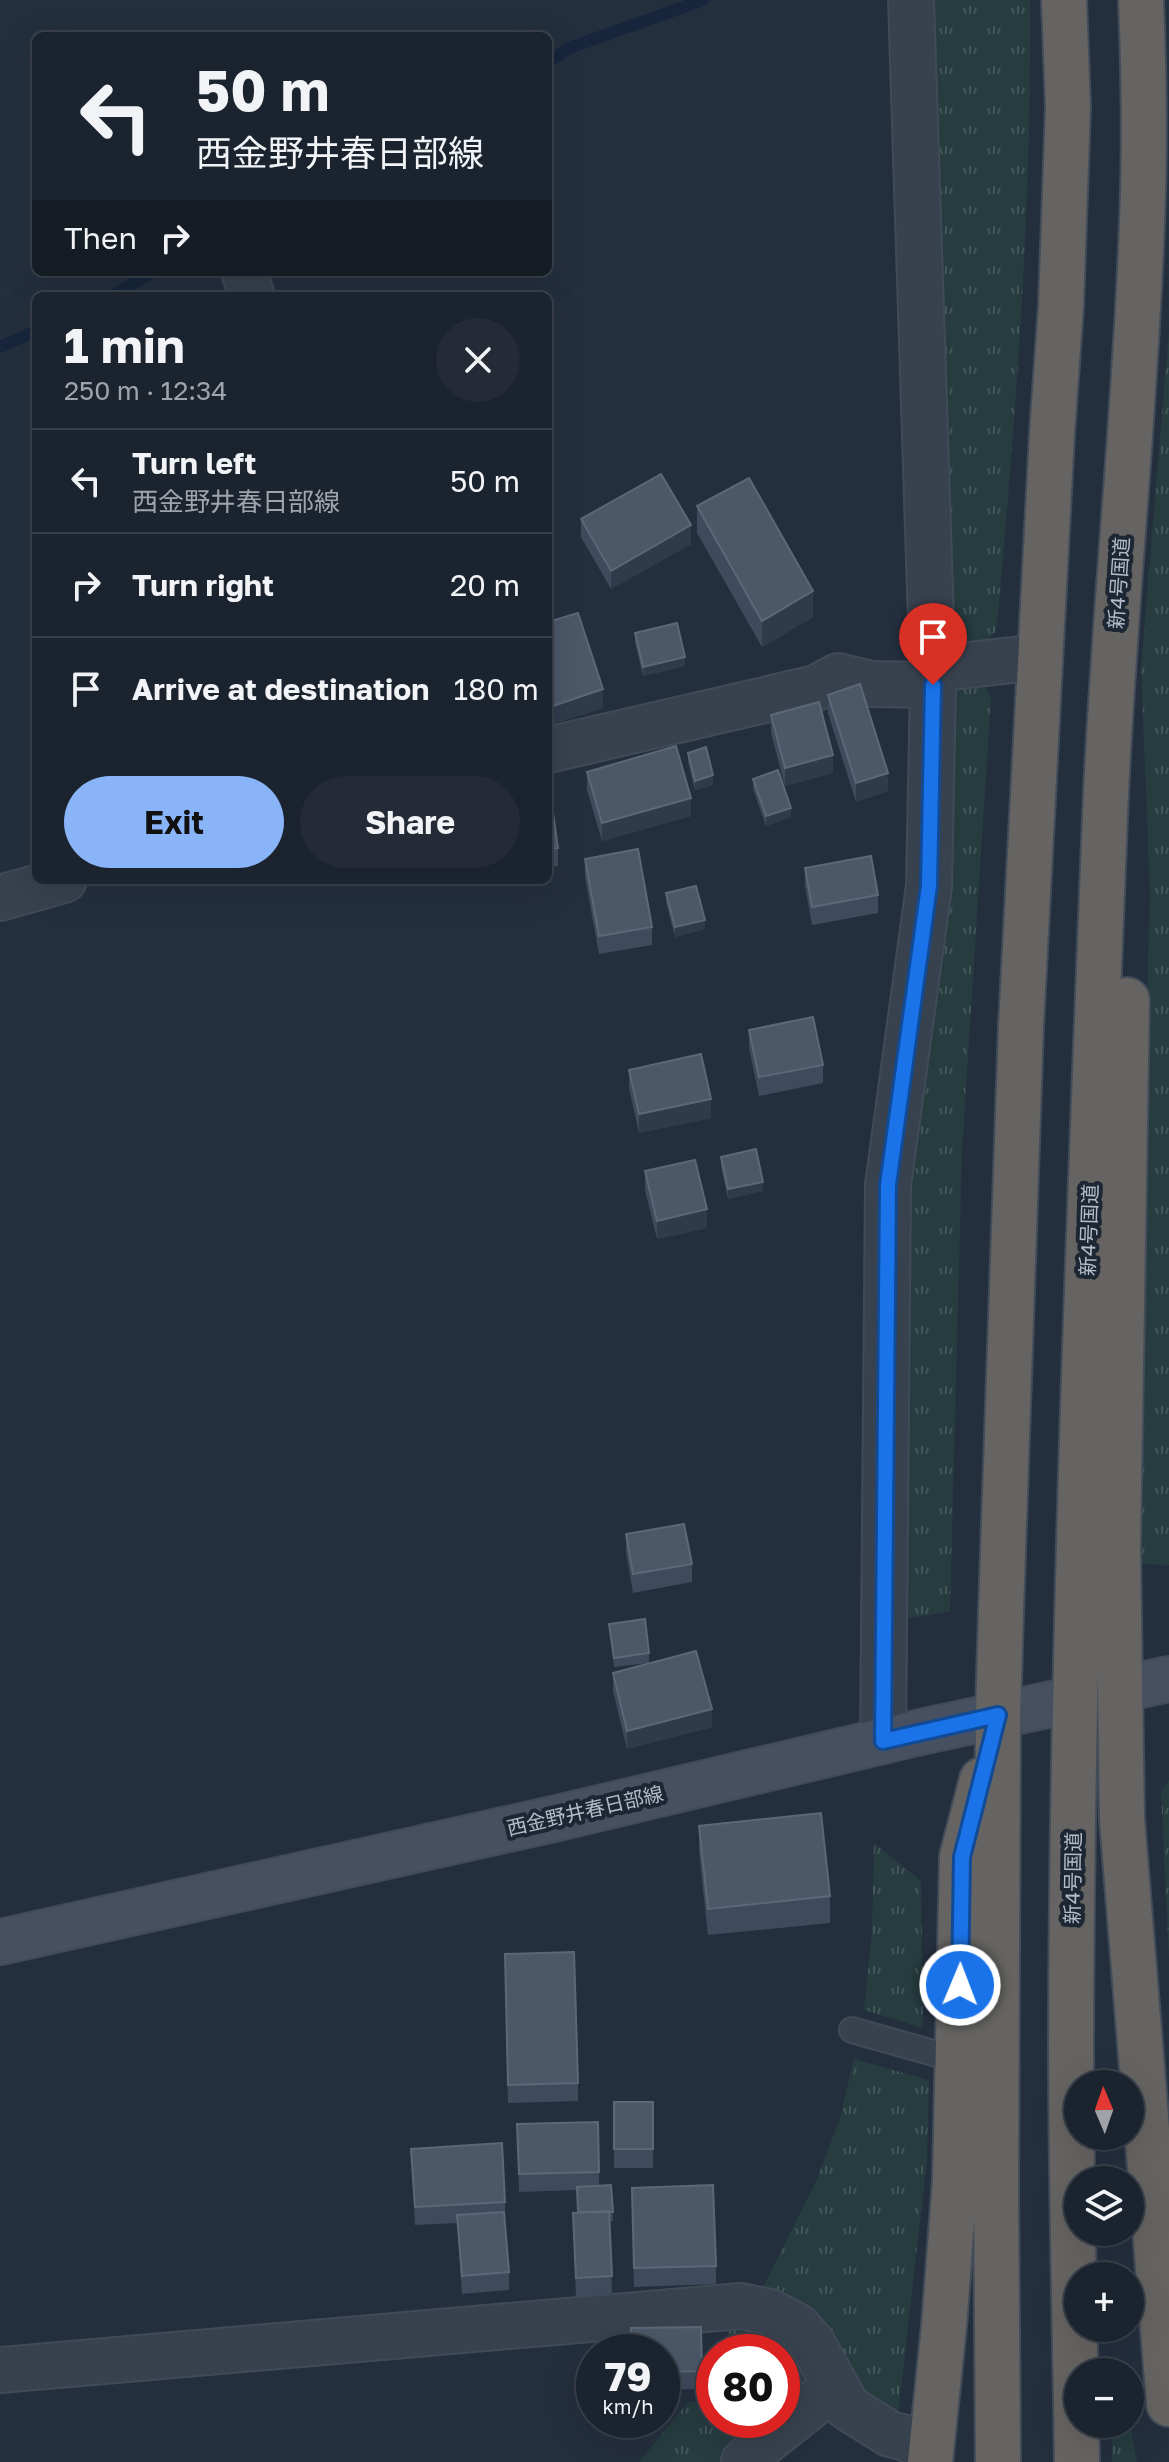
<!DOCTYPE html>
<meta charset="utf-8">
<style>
body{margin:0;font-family:"Golos Text","Noto Sans JP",sans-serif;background:#242b36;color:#f1f3f6;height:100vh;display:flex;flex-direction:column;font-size:30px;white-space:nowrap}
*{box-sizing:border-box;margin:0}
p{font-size:26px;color:#a0a4aa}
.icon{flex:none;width:44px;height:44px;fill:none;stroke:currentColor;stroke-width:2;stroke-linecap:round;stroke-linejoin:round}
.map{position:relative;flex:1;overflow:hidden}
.panel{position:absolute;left:32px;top:292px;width:520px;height:592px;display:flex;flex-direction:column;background:#1b232e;border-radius:12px;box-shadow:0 8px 32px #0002,0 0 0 2px #39404a}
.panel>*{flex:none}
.top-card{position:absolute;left:32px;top:32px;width:520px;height:244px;border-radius:12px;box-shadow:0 8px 32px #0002,0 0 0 2px #39404a;background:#1b232e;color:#f1f3f6;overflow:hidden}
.needle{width:52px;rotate:358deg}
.fabs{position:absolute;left:1064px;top:2070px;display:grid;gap:16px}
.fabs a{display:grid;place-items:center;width:80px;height:80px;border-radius:50%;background:#1b232e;box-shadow:0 8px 32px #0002,0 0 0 2px #39404a;font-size:40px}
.speed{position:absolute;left:576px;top:2334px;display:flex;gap:16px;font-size:40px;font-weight:700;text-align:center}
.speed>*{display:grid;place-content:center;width:104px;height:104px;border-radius:50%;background:#1b232e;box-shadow:0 8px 32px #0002,0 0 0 2px #39404a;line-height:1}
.speed small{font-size:20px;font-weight:400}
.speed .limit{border:12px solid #d22;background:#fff;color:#111}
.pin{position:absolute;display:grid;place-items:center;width:68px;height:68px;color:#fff;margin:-82px -34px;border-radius:50% 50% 50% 0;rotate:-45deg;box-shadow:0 0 8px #0007}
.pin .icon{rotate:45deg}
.me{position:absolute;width:88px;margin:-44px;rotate:1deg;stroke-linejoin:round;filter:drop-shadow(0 0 6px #0008)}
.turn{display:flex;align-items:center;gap:28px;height:168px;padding:0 32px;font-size:36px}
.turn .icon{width:104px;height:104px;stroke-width:2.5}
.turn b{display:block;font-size:56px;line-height:68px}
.then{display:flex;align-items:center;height:76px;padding:0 32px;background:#0003;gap:16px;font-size:30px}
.round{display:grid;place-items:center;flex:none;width:84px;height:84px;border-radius:42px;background:#242b36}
.summary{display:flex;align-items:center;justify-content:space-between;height:136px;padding:0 32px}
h1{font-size:48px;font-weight:700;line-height:60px}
.primary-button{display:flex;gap:16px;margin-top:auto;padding:16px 32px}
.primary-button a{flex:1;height:92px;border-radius:48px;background:#8ab4f8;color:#111;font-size:32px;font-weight:700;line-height:92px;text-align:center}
.primary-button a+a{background:#242b36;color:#f1f3f6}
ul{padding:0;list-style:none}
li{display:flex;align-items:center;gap:24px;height:104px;padding:0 32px;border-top:2px solid #39404a}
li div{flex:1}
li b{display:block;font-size:30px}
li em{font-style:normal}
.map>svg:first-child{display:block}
</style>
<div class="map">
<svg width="1169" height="2462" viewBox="0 0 1169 2462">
<defs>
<pattern id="grass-tufts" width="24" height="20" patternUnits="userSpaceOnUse" patternTransform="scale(2)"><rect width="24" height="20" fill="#263c3f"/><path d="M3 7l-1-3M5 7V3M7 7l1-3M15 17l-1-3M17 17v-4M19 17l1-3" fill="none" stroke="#435659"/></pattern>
</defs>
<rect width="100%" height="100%" fill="#242f3e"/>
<!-- grass -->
<path fill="url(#grass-tufts)" d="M931,0H1030C1032,206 1016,411 998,616L995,632L983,646L949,652L946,364Z
M1169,331V1565L1137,1564L1138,1326L1150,893L1141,666Z
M946,679L983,685L991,698L962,1150L950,1611L901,1620L905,1210Z
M1169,1780V1959L1161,1791Z
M874,1843L921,1881L923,2028L864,2010L872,1930Z
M854,2059L929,2080L927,2159L897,2424L756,2301L815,2184L840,2118Z
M728,2318L779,2326L817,2380L782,2408V2352H729Z
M714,2401V2420H768L720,2462H639L688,2402Z
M1112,2424H1130L1137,2462H1112Z"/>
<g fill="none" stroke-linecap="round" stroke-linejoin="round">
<!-- stream -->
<path stroke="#17263c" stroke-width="12" d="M548,62L569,48L703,0
M112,296L153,272
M0,347L36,331"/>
<defs>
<path id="service" d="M852,2030L958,2060"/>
<path id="minor" d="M244,272L252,296
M932,669L1040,657
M548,750L816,688L838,676L871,684L933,685
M0,898L64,880
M883,1741L888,1185L929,886L933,685L911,0
M0,2370L741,2306L770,2312L797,2326L812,2343L848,2408L890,2434L906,2438L931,2452
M744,2462L760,2446L836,2386"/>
<path id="secondary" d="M0,1942L549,1820L925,1731L1169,1679"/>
<path id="trunk" d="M1127,1000L1118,1550L1122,1819L1169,2404
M930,2462L944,2326L955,2181L962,1857L982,1780
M998,2462L996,2191L998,1715L1001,1611L1021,1026L1052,434L1061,306L1068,107L1064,0
M1077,2462C1075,2322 1071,2181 1071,2041C1072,1633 1089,1224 1105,816C1113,618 1135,421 1142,223C1145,149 1144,74 1141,0"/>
</defs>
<!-- service casing -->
<use href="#service" stroke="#414a57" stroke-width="28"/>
<!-- minor casing -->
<use href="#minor" stroke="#414a57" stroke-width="48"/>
<!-- secondary casing -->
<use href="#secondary" stroke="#414a57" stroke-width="48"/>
<!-- trunk casing -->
<use href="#trunk" stroke="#434c59" stroke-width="48"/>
<!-- service -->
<use href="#service" stroke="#38414e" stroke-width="24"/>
<!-- minor -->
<use href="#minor" stroke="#38414e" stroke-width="44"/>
<!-- secondary -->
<use href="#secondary" stroke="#465061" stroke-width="44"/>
<!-- trunk -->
<use href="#trunk" stroke="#656462" stroke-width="44"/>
</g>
<!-- wall -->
<path fill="#3f4b5c" d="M697,506L813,617L762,647L697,533Z
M581,519L691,544L611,589L581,537Z
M548,622L603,708L553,724L548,710Z
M635,633L685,666L643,676L635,642Z
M828,695L888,791L856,802L828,713Z
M771,715L833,773L785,786L771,733Z
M688,753L713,785L695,790L688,762Z
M587,772L691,816L602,841L587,790Z
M548,777L558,848V866L548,867Z
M753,779L791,817L766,826L753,789Z
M585,859L652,927V945L599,954L585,877Z
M805,868L878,895V913L812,925L805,886Z
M666,893L705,929L675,937L666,902Z
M749,1030L823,1065V1083L759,1096L749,1048Z
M629,1070L711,1118L639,1133L629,1088Z
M721,1157L763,1191L728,1199L721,1166Z
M645,1171L707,1228L657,1239L645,1190Z
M626,1534L692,1564V1582L633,1593L626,1552Z
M609,1624L649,1653V1663L614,1667Z
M613,1673L712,1727L627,1749L613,1691Z
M699,1826L830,1896V1923L708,1935L699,1852Z
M505,1972L578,2083V2101L508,2103Z
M614,2102H653V2168H614Z
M517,2124L599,2172V2186L611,2185L613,2221H610L612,2295L576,2297L573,2213L578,2212L577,2190L519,2192Z
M411,2149L505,2202V2220L509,2272V2290L462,2294L457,2223L415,2225Z
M632,2188L716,2266V2284L634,2287Z
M662,2352L702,2371V2389L662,2390Z"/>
<!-- shaded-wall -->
<path fill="#2f3b4b" d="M691,525V544L611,589V571Z
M813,591V617L762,647V621Z
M685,657V666L643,676V667Z
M603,689V708L553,724V706Z
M833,755V773L785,786V768Z
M888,773V791L856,802V783Z
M713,775V785L695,790V781Z
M691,798V816L602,841V823Z
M791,808V817L766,826V816Z
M705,920V929L675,937V927Z
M711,1099V1118L639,1133V1114Z
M763,1182V1191L728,1199V1189Z
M707,1209V1228L657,1239V1221Z
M712,1709V1727L627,1749V1731Z"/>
<!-- building -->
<path fill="#4b5868" stroke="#5c6777" stroke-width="2" d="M661,474L691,525L611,571L581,519Z
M749,478L813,591L762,621L697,506Z
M578,613L603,689L553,706L548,691V622Z
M677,623L685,657L643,667L635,633Z
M860,684L888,773L856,783L828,695Z
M819,702L833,755L785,768L771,715Z
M676,746L691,798L602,823L587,772Z
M706,747L713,775L695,781L688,753Z
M778,770L791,808L766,816L753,779Z
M548,777L558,848L548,849Z
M638,849L652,927L599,936L585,859Z
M871,856L878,895L812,907L805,868Z
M696,886L705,920L675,927L666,893Z
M813,1017L823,1065L759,1077L749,1030Z
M701,1054L711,1099L639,1114L629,1070Z
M756,1149L763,1182L728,1189L721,1157Z
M695,1160L707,1209L657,1221L645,1171Z
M684,1524L692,1564L633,1574L626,1534Z
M645,1619L649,1653L614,1658L609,1624Z
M696,1651L712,1709L627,1731L613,1673Z
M821,1813L830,1896L708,1909L699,1826Z
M574,1952L578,2083L508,2085L505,1954Z
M614,2102H653V2149H614Z
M598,2122L599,2172L519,2174L517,2124Z
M502,2143L505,2202L415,2207L411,2149Z
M611,2185L613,2212H578L577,2187Z
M713,2185L716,2266L634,2268L632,2188Z
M609,2211L612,2276L576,2278L573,2213Z
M504,2212L509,2272L462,2276L457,2215Z
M701,2327L702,2371L662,2372V2352H631V2328Z"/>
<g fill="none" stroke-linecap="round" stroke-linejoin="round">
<defs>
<path id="route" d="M933,685L929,886L888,1185L883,1741L998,1715L962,1857L960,1985"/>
</defs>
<!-- route casing -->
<use href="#route" stroke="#114b97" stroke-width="20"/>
<!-- route -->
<use href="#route" stroke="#1a73e8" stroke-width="14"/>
</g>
<g text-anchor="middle" stroke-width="8" stroke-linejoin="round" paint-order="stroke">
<!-- street labels -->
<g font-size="20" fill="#b4bcc9" stroke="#1d2633">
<text transform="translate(1119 583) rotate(-86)" y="7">新4号国道</text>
<text transform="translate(1089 1230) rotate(-88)" y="7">新4号国道</text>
<text transform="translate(585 1811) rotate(-13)" y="7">西金野井春日部線</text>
<text transform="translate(1073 1878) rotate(-89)" y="7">新4号国道</text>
</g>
</g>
</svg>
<div class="fabs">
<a><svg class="needle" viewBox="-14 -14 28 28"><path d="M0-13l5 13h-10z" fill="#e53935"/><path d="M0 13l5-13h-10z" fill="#a0a4aa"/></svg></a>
<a><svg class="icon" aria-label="layers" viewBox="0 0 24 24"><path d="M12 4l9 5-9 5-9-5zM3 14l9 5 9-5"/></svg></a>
<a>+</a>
<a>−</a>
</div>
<div class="speed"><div>79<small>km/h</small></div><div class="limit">80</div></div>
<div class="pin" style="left:933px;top:685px;background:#d93025"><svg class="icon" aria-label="arrive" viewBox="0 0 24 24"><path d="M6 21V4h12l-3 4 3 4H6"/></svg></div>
<svg class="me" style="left:960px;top:1985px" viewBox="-20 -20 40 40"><circle r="17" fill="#1a73e8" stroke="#fff" stroke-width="3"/><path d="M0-11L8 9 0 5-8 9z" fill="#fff"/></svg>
<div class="top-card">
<div class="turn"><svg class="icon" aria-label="left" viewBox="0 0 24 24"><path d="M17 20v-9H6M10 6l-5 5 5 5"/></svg><div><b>50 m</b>西金野井春日部線</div></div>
<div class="then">Then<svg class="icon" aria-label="right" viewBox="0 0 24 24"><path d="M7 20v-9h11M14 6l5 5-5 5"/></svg></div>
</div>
<section class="panel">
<div class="summary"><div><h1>1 min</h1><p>250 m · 12:34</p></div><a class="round"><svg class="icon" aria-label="close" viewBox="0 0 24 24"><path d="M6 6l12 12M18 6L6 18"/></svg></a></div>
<ul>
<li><svg class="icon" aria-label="left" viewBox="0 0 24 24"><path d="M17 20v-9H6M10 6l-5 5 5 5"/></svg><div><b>Turn left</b><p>西金野井春日部線</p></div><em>50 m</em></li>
<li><svg class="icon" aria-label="right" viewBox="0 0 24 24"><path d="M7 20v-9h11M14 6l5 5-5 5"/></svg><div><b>Turn right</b></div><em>20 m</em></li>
<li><svg class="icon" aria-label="arrive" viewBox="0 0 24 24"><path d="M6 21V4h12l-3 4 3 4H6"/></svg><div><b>Arrive at destination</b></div><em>180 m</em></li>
</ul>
<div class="primary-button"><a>Exit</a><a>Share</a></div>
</section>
</div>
